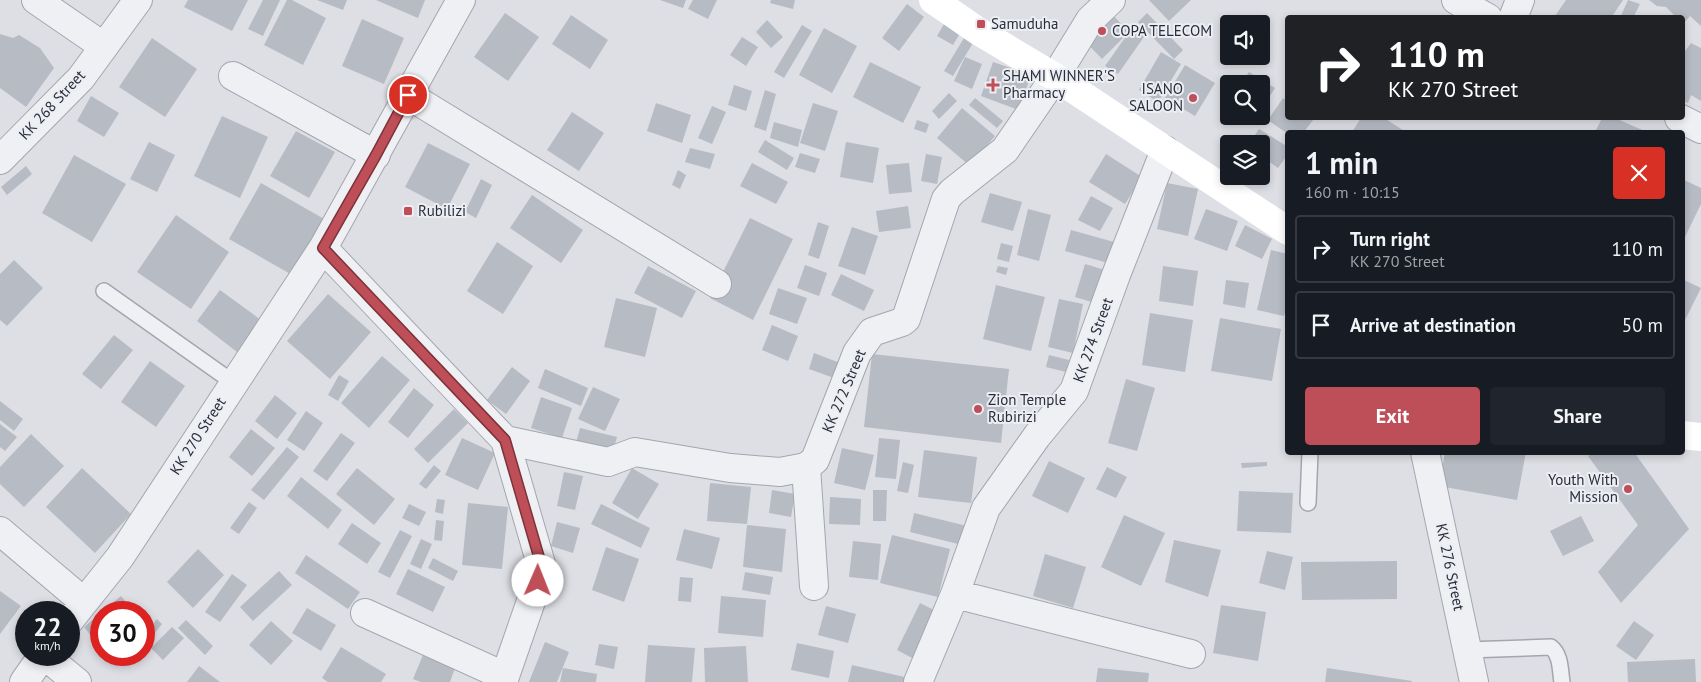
<!DOCTYPE html>
<meta charset="utf-8">
<style>
body{margin:0;font-family:"PT Sans",sans-serif;background:#20242c;color:#f1f3f6;height:100vh;display:flex;flex-direction:column;font-size:19px;white-space:nowrap}
*{box-sizing:border-box;margin:0}
p{font-size:16px;color:#9ea1a6}
.icon{flex:none;width:28px;height:28px;fill:none;stroke:currentColor;stroke-width:2;stroke-linecap:round;stroke-linejoin:round}
.map{position:relative;flex:1;overflow:hidden}
.sheet{position:absolute;left:1285px;top:130px;width:400px;height:325px;display:flex;flex-direction:column;background:#171b24;border-radius:5px;box-shadow:0 2px 8px #0003}
.sheet>*{flex:none}
.hud{position:absolute;left:1285px;top:15px;width:400px;height:105px;border-radius:5px;box-shadow:0 2px 8px #0003;background:#202124;color:#fff;overflow:hidden}
.buttons{position:absolute;left:1220px;top:15px;display:grid;gap:10px}
.buttons a{display:grid;place-items:center;width:50px;height:50px;border-radius:5px;background:#171b24;box-shadow:0 2px 8px #0003;font-size:25px}
.speed{position:absolute;left:15px;top:601px;display:flex;gap:10px;font-size:25px;font-weight:700;text-align:center}
.speed>*{display:grid;place-content:center;width:65px;height:65px;border-radius:50%;background:#171b24;box-shadow:0 2px 8px #0003;line-height:1}
.speed small{font-size:12px;font-weight:400}
.speed .limit{border:8px solid #d22;background:#fff;color:#111}
.pin{position:absolute;display:grid;place-items:center;width:42px;height:42px;color:#fff;margin:-21px;border:2px solid #fff;border-radius:50%;box-shadow:0 1px 5px #0007}
.me{position:absolute;width:55px;margin:-28px;rotate:1deg;stroke-linejoin:round;filter:drop-shadow(0 0 4px #0008)}
.turn{display:flex;align-items:center;gap:18px;height:105px;padding:0 20px;font-size:22px}
.turn .icon{width:65px;height:65px;stroke-width:2.5}
.turn b{display:block;font-size:35px;line-height:42px}
.round{display:grid;place-items:center;flex:none;width:52px;height:52px;border-radius:5px;background:#20242c}
.headline{display:flex;align-items:center;justify-content:space-between;height:85px;padding:0 20px}
h1{font-size:30px;font-weight:700;line-height:38px}
.action{display:flex;gap:10px;margin-top:auto;padding:10px 20px}
.action a{flex:1;height:58px;border-radius:5px;background:#be4e57;color:#fff;font-size:20px;font-weight:700;line-height:58px;text-align:center}
.action a+a{background:#20242c;color:#f1f3f6}
ul{padding:0;list-style:none}
li{display:flex;align-items:center;gap:15px;height:68px;margin:0 10px 8px;padding:0 10px;border:2px solid #363941;border-radius:5px}
li div{flex:1}
li b{display:block;font-size:19px}
li em{font-style:normal}
.map>svg:first-child{display:block}
</style>
<div class="map">
<svg width="1701" height="682" viewBox="0 0 1701 682">
<rect width="100%" height="100%" fill="#dddfe5"/>
<!-- building -->
<path fill="#b7bbc4" d="M188,0H248L232,31L184,7Z
M263,0H280L263,36L248,29Z
M287,0H292L326,18L303,65L264,45Z
M317,0H347L343,10Z
M376,0H425L418,18Z
M660,0H686L683,8Z
M693,0H717L708,19L688,9Z
M771,0H795L793,9L770,3Z
M1149,0H1191L1169,21Z
M1566,0H1623L1611,18H1557L1555,16Z
M1628,0L1640,4L1633,18H1620Z
M1649,0H1701V26L1690,16L1684,23L1682,18H1677L1666,7L1657,6Z
M907,4L924,17L899,51L882,38Z
M1108,10L1129,32L1102,59L1081,37Z
M505,13L539,37L508,81L474,57Z
M1147,13L1183,50L1174,59L1138,22Z
M571,15L608,40L590,69L552,44Z
M362,19L404,38L384,84L342,66Z
M767,20L783,37L771,48L756,32Z
M944,24L960,33L953,45L937,36Z
M802,25L812,31L784,78L774,72Z
M1134,25L1146,34L1118,74L1105,66Z
M824,28L857,46L832,93L799,75Z
M0,34L13,38L19,35L40,48L54,68L26,107L0,88Z
M742,37L758,47L746,66L730,55Z
M152,38L197,69L165,117L119,87Z
M964,38L973,43L953,76L944,71Z
M1691,43L1701,48V101L1691,95L1688,103L1682,100V55Z
M1161,52L1181,64L1158,102L1139,90Z
M965,57L982,64L972,89L954,81Z
M870,62L921,87L903,123L853,97Z
M993,62L1031,75L1019,110L981,96Z
M1185,65L1215,83L1195,116L1165,98Z
M1249,72L1275,88L1261,110V84H1241Z
M734,85L752,91L746,111L728,105Z
M765,90L776,94L766,131L754,127Z
M949,93L957,101L939,119L932,111Z
M91,96L119,113L104,137L77,121Z
M975,98L1003,121L997,128L969,105Z
M1283,98L1288,102V118H1309L1313,120L1304,132H1288V134L1268,120Z
M656,103L691,115L682,143L647,131Z
M813,103L838,111L825,151L800,143Z
M712,106L726,112L712,144L698,138Z
M962,108L995,136L970,166L937,138Z
M572,112L604,133L579,171L547,150Z
M222,116L268,137L240,198L194,176Z
M1361,118H1384L1406,132H1352Z
M1602,118H1615L1647,132H1595Z
M917,120L929,124L926,133L914,129Z
M774,122L802,130L798,147L770,138Z
M1259,129L1288,147V154L1278,168L1261,156V144H1249Z
M296,131L335,152L309,198L270,176Z
M765,140L794,158L787,170L758,152Z
M149,142L175,155L157,192L130,179Z
M846,142L879,148L873,183L840,177Z
M428,143L470,164L447,209L405,187Z
M690,148L715,154L710,169L685,162Z
M800,153L820,159L815,173L795,167Z
M926,154L942,157L937,184L921,181Z
M1106,154L1142,177L1125,204L1089,182Z
M74,155L126,184L92,242L42,213Z
M752,163L788,182L776,204L740,186Z
M909,163L912,192L889,194L886,165Z
M26,166L32,174L7,195L1,187Z
M678,170L686,175L680,189L672,185Z
M481,179L492,185L476,218L465,212Z
M1682,179L1701,188V204L1682,243Z
M261,183L326,220L294,276L229,239Z
M1167,183L1198,189L1188,236L1157,229Z
M990,193L1022,202L1013,231L981,222Z
M532,195L583,230L561,263L510,228Z
M1091,196L1113,208L1100,231L1078,220Z
M908,206L911,228L879,232L876,211Z
M1028,209L1051,215L1039,261L1017,255Z
M1206,209L1238,221L1227,251L1194,239Z
M176,215L229,252L191,309L137,272Z
M750,218L793,239L753,320L710,298Z
M818,222L829,226L819,259L808,255Z
M1245,225L1272,239L1262,259L1235,246Z
M852,227L878,236L865,275L838,266Z
M1071,230L1114,242L1108,263L1065,251Z
M497,242L533,266L503,314L467,291Z
M1001,243L1013,246L1009,262L997,259Z
M1271,250L1288,254V303L1284,316L1257,310Z
M14,260L43,288L7,326L0,320V274Z
M1085,264L1105,270L1095,303L1075,297Z
M805,265L827,273L819,296L797,288Z
M648,266L696,291L682,318L634,293Z
M998,266L1008,268L1006,275L996,272Z
M1163,266L1198,271L1193,306L1159,301Z
M841,274L874,290L864,311L831,295Z
M1682,279L1701,288L1682,326Z
M1226,280L1249,283L1245,308L1223,304Z
M996,285L1045,297L1031,351L983,339Z
M778,288L807,298L797,324L769,314Z
M220,290L261,320L237,352L197,321Z
M328,294L371,332L330,379L287,341Z
M616,298L657,308L645,357L604,347Z
M1059,299L1083,304L1073,353L1048,347Z
M1150,313L1193,320L1185,372L1142,365Z
M1220,318L1281,329L1272,381L1211,371Z
M772,325L798,336L788,361L762,350Z
M114,335L133,350L101,389L82,374Z
M814,353L840,363L834,378L809,369Z
M872,354L1009,369L1001,443L864,427Z
M1049,355L1069,360L1066,372L1046,367Z
M382,356L410,380L369,428L341,403Z
M150,361L185,386L156,427L121,402Z
M512,367L530,381L506,414L487,400Z
M545,369L588,388L581,406L538,388Z
M339,375L349,381L338,401L328,395Z
M1126,379L1155,388L1137,451L1108,443Z
M593,387L620,399L605,431L578,419Z
M414,388L434,405L408,438L388,422Z
M275,395L297,413L277,439L255,421Z
M541,397L572,408L562,438L531,428Z
M0,401L23,419L14,431L0,420Z
M454,409L468,423L428,463L414,449Z
M306,411L323,423L304,451L287,440Z
M0,424L17,437L5,451L0,447Z
M580,428L617,437L611,459L574,450Z
M251,429L275,448L252,476L229,457Z
M341,433L355,443L327,481L313,471Z
M31,434L64,466L24,507L0,484V467Z
M462,438L495,453L478,490L445,475Z
M879,438L900,440L896,479L875,477Z
M287,447L299,457L264,500L251,490Z
M842,448L874,455L865,490L834,483Z
M924,450L977,457L971,503L918,497Z
M1445,452H1526L1517,500L1439,486Z
M1595,452H1634L1689,529L1621,603L1598,572L1638,525L1588,456Z
M1049,461L1085,478L1068,513L1032,496Z
M903,462L914,465L908,493L897,491Z
M1267,462V466L1242,468L1241,463Z
M434,465L441,471L426,489L419,484Z
M1107,467L1127,477L1116,498L1096,489Z
M82,468L131,514L95,553L46,507Z
M357,468L395,499L374,525L336,494Z
M632,468L659,484L638,519L612,503Z
M564,472L583,476L575,510L557,506Z
M301,477L342,510L328,529L287,496Z
M710,483L751,487L747,524L707,521Z
M772,490L795,494L791,517L769,513Z
M873,490H887L886,521H873Z
M1239,491L1293,493L1291,533L1237,531Z
M830,497L861,499L860,525L829,524Z
M437,499L445,500L443,514L435,512Z
M249,502L257,508L239,534L230,528Z
M468,503L508,507L502,569L462,565Z
M409,504L426,512L419,526L402,518Z
M601,504L650,528L641,548L591,524Z
M914,513L967,526L962,545L910,532Z
M1124,515L1165,533L1141,586L1101,567Z
M1581,516L1594,541L1563,556L1550,531Z
M436,520L444,521L442,541L434,540Z
M557,522L580,528L573,553L551,546Z
M352,523L381,543L367,564L338,544Z
M747,525L786,529L782,572L743,567Z
M684,529L720,538L712,569L676,560Z
M400,530L412,536L390,578L378,572Z
M892,535L950,549L938,597L880,583Z
M421,539L432,544L421,569L410,564Z
M1174,540L1221,550L1208,597L1165,582Z
M853,541L881,544L878,580L849,577Z
M606,547L639,559L624,602L592,590Z
M198,549L224,575L193,608L167,582Z
M1267,551L1293,557L1285,590L1259,583Z
M1045,554L1086,567L1073,608L1033,596Z
M306,555L360,592L348,609L295,573Z
M433,558L458,571L453,581L428,568Z
M1397,561V599L1302,600L1301,562Z
M408,569L445,587L433,612L396,594Z
M279,571L292,585L253,621L240,607Z
M745,572L773,577L770,595L742,590Z
M232,574L247,585L220,622L205,612Z
M680,577L693,578L691,602L678,601Z
M0,591L21,606L0,634Z
M121,596L134,612H101V648L84,627Z
M721,596L766,600L763,637L718,633Z
M920,603L938,612L914,659L897,650Z
M1221,605L1266,612L1258,661L1213,653Z
M826,606L856,614L848,643L818,635Z
M307,608L336,625L321,651L292,633Z
M157,619L162,624L146,644L144,643V634Z
M186,620L213,646L205,655L178,628Z
M271,621L293,641L271,665L249,645Z
M1634,621L1654,635L1636,660L1616,646Z
M172,627L184,638L163,660L151,648Z
M545,642L569,652L557,682H529Z
M797,643L834,651L829,678L791,670Z
M599,644L618,647L614,669L595,665Z
M648,645L695,648L692,682H645Z
M746,646L748,682H705L704,648Z
M341,647L386,674L381,682H328L322,678Z
M423,655L455,668L450,682H421L413,679Z
M1695,659L1696,682H1628L1627,662Z
M852,665L909,678L908,682H848Z
M199,666L220,682H187Z
M563,668L597,674L596,682H560Z
M1098,668L1149,673L1148,682H1096Z
M1327,668L1412,681V682H1325Z"/>
<g fill="none" stroke-linecap="round" stroke-linejoin="round">
<defs>
<path id="lane" d="M104,291L234,383
M1308,503L1310,452
M1467,650L1551,647C1561,655 1560,670 1562,682"/>
<path id="street" d="M36,0L103,46
M1456,0L1488,18
M1513,18L1520,0
M233,76L376,155
M408,95L717,284
M1679,118L1701,129
M0,160L81,78L138,0
M323,248L505,440L541,564L538,581L503,682
M505,440L608,462L635,452L730,468L780,472L806,467L815,460L857,353L872,332L902,322L906,319L946,199L952,192L1005,150L1055,77L1090,20L1111,0
M1425,452L1474,682
M806,467L814,586
M0,531L84,602
M955,594L1191,654
M365,613L504,676
M69,621L120,557L323,248L461,0
M44,655L77,682
M24,682L43,655
M918,682L955,594L986,508L1037,436L1074,391L1116,275L1165,150"/>
</defs>
<!-- lane casing -->
<use href="#lane" stroke="#a3a6ae" stroke-width="18"/>
<!-- street casing -->
<use href="#street" stroke="#a3a6ae" stroke-width="30"/>
<!-- lane -->
<use href="#lane" stroke="#eff0f4" stroke-width="15"/>
<!-- street -->
<use href="#street" stroke="#eff0f4" stroke-width="28"/>
<!-- secondary -->
<path stroke="#fff" stroke-width="28" d="M933,0L978,31L1055,77L1288,231
M1682,435L1701,437"/>
</g>
<g fill="none" stroke-linecap="round" stroke-linejoin="round">
<defs>
<path id="route" d="M408,95L376,155L323,248L505,440L541,564L538,581"/>
</defs>
<!-- route casing -->
<use href="#route" stroke="#7c3339" stroke-width="12"/>
<!-- route -->
<use href="#route" stroke="#be4e57" stroke-width="9"/>
</g>
<!-- markers -->
<g fill="#be4e57" stroke="#eceef3" stroke-width="2">
<rect x="976" y="19" width="10" height="10" rx="2.5"/>
<circle cx="1102" cy="31" r="5"/>
<path d="M990.5 77.5h5v5h5v5h-5v5h-5v-5h-5v-5h5z"/>
<circle cx="1193" cy="98" r="5"/>
<rect x="403" y="206" width="10" height="10" rx="2.5"/>
<circle cx="978" cy="409" r="5"/>
<circle cx="1628" cy="489" r="5"/>
</g>
<g text-anchor="middle" stroke-width="4" stroke-linejoin="round" paint-order="stroke">
<!-- poi labels -->
<g font-size="15" fill="#282d39" stroke="#eceef3" text-anchor="start">
<text x="991" y="29">Samuduha</text>
<text x="1112" y="36">COPA TELECOM</text>
<text x="1003" y="81">SHAMI WINNER'S<tspan x="1003" dy="17">Pharmacy</tspan></text>
<text x="1183" y="94" text-anchor="end">ISANO<tspan x="1183" dy="17">SALOON</tspan></text>
<text x="418" y="216">Rubilizi</text>
<text x="988" y="405">Zion Temple<tspan x="988" dy="17">Rubirizi</tspan></text>
<text x="1618" y="485" text-anchor="end">Youth With<tspan x="1618" dy="17">Mission</tspan></text>
</g>
<!-- street labels -->
<g font-size="15" fill="#282d39" stroke="#eceef3">
<text transform="translate(52 105) rotate(-47)" y="5">KK 268 Street</text>
<text transform="translate(1093 340) rotate(-70)" y="5">KK 274 Street</text>
<text transform="translate(844 391) rotate(-67)" y="5">KK 272 Street</text>
<text transform="translate(198 436) rotate(-57)" y="5">KK 270 Street</text>
<text transform="translate(1450 567) rotate(78)" y="5">KK 276 Street</text>
</g>
</g>
</svg>
<div class="buttons">
<a><svg class="icon" aria-label="sound" viewBox="0 0 24 24"><path d="M4 9h4l5-4v14l-5-4H4zM17 9q2 3 0 6"/></svg></a>
<a><svg class="icon" aria-label="search" viewBox="0 0 24 24"><circle cx="10" cy="10" r="6"/><path d="M15 15l6 6"/></svg></a>
<a><svg class="icon" aria-label="layers" viewBox="0 0 24 24"><path d="M12 4l9 5-9 5-9-5zM3 14l9 5 9-5"/></svg></a>
</div>
<div class="speed"><div>22<small>km/h</small></div><div class="limit">30</div></div>
<div class="pin" style="left:408px;top:95px;background:#d93025"><svg class="icon" aria-label="arrive" viewBox="0 0 24 24"><path d="M6 21V4h12l-3 4 3 4H6"/></svg></div>
<svg class="me" style="left:538px;top:581px" viewBox="-20 -20 40 40"><circle r="19" fill="#fff"/><path d="M0-13L10 11 0 6-10 11z" fill="#be4e57"/></svg>
<div class="hud">
<div class="turn"><svg class="icon" aria-label="right" viewBox="0 0 24 24"><path d="M7 20v-9h11M14 6l5 5-5 5"/></svg><div><b>110 m</b>KK 270 Street</div></div>
</div>
<section class="sheet">
<div class="headline"><div><h1>1 min</h1><p>160 m · 10:15</p></div><a class="round" style="background:#d93025;color:#fff"><svg class="icon" aria-label="close" viewBox="0 0 24 24"><path d="M6 6l12 12M18 6L6 18"/></svg></a></div>
<ul>
<li><svg class="icon" aria-label="right" viewBox="0 0 24 24"><path d="M7 20v-9h11M14 6l5 5-5 5"/></svg><div><b>Turn right</b><p>KK 270 Street</p></div><em>110 m</em></li>
<li><svg class="icon" aria-label="arrive" viewBox="0 0 24 24"><path d="M6 21V4h12l-3 4 3 4H6"/></svg><div><b>Arrive at destination</b></div><em>50 m</em></li>
</ul>
<div class="action"><a>Exit</a><a>Share</a></div>
</section>
</div>
